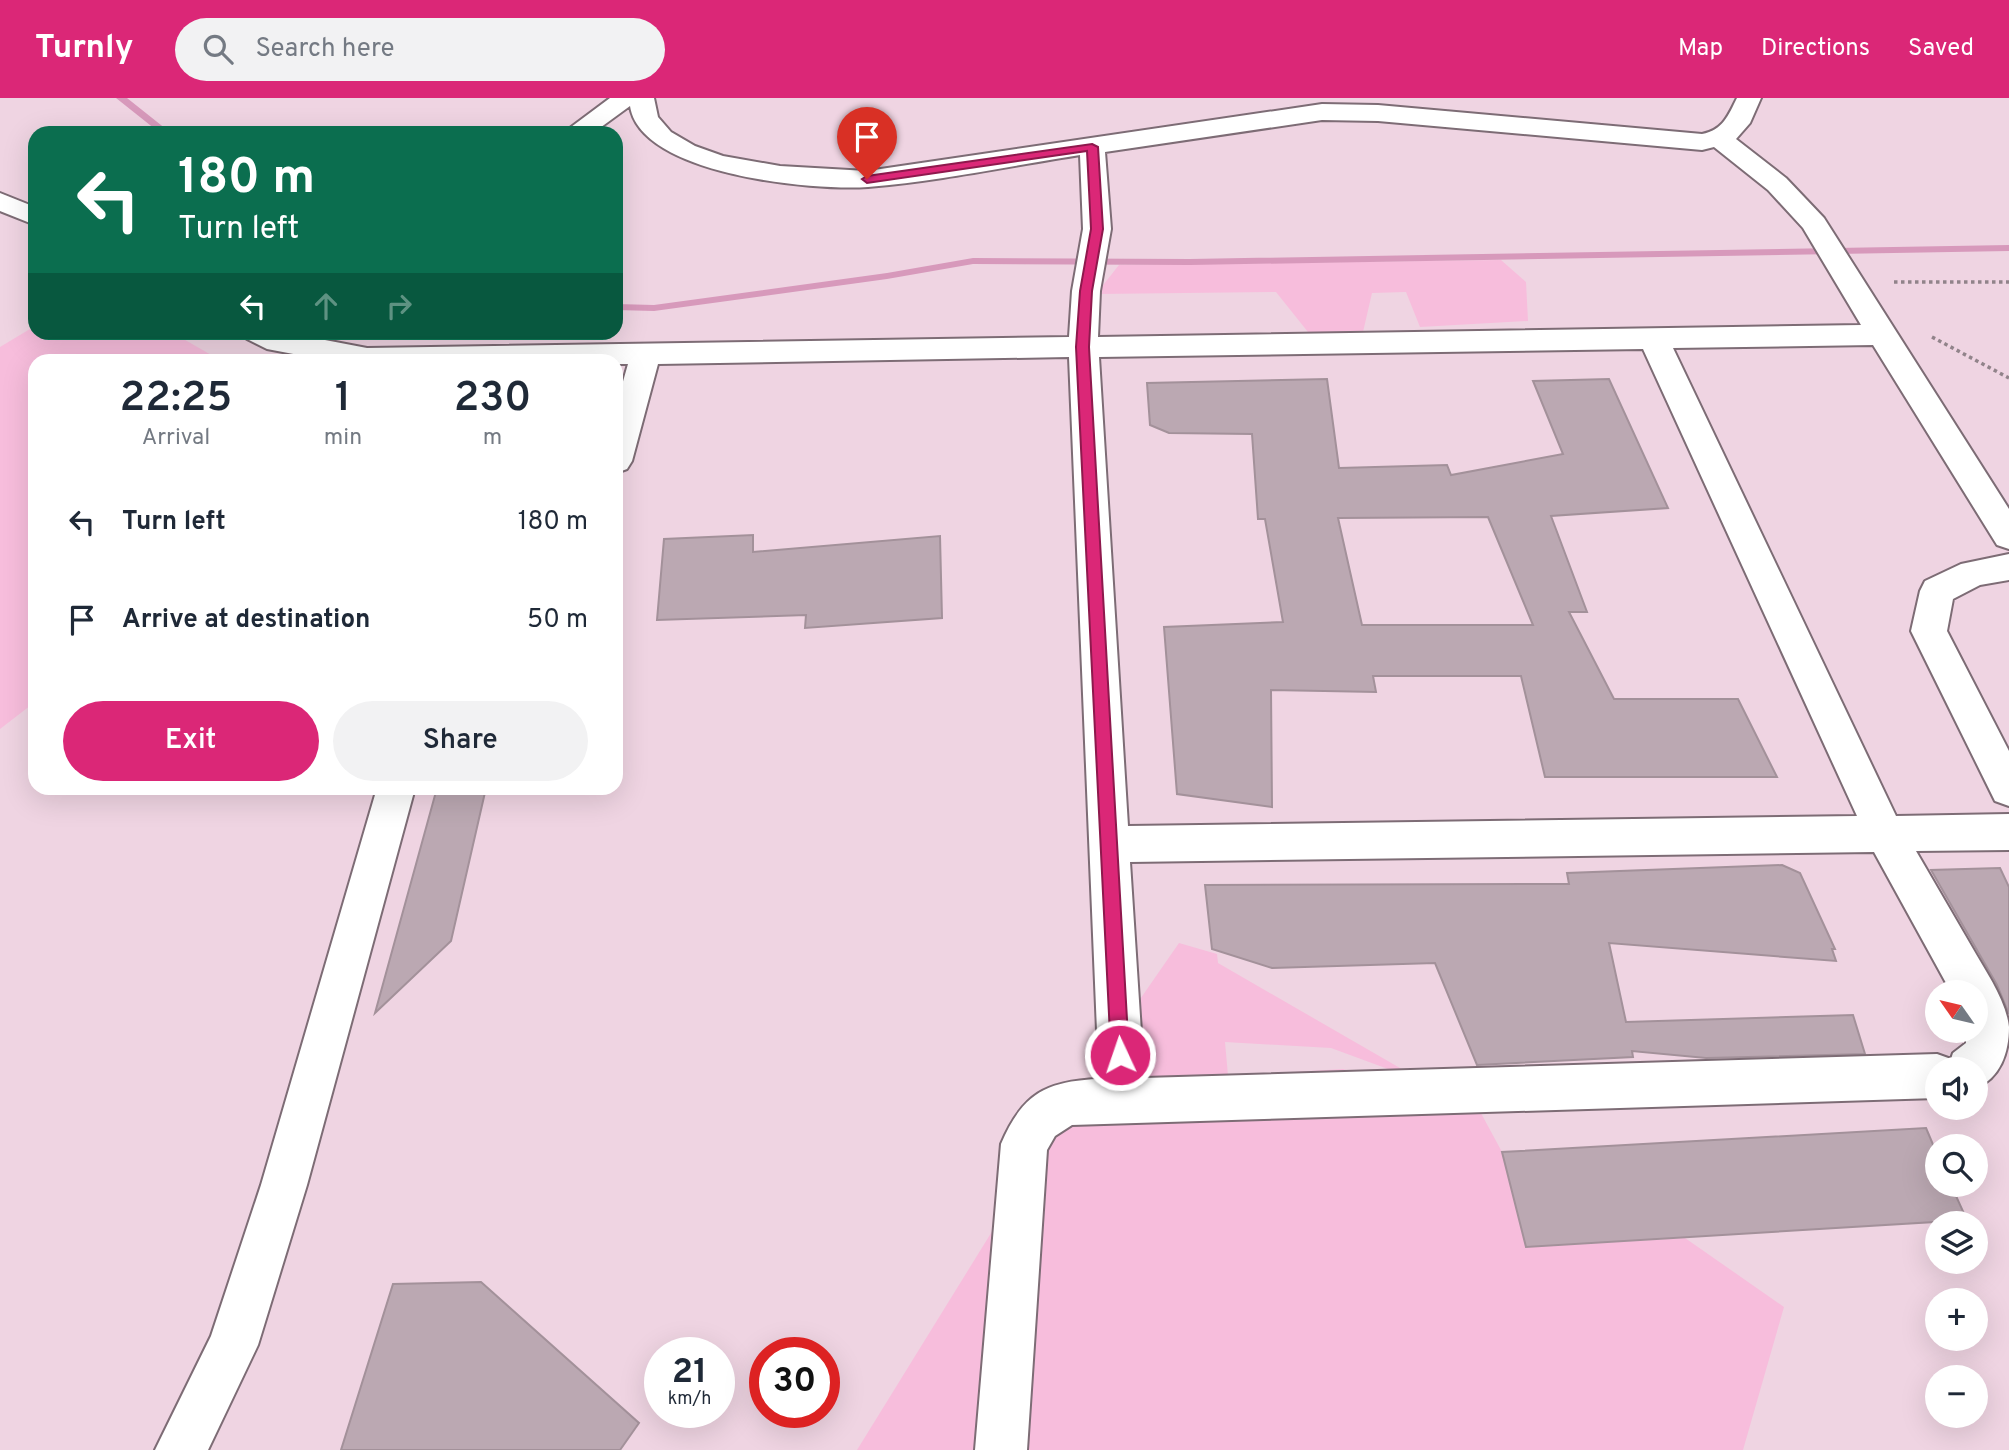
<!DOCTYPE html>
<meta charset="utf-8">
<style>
body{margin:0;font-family:Overpass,sans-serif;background:#f2f2f3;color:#1f2937;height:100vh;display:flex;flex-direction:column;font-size:26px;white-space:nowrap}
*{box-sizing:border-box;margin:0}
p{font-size:23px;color:#747a83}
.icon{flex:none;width:38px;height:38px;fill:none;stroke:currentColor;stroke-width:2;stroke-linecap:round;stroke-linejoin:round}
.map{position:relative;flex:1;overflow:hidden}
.panel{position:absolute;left:28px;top:256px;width:595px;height:441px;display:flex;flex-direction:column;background:#fff;border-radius:21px;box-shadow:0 7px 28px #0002}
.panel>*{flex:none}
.banner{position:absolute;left:28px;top:28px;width:595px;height:214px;border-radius:21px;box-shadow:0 7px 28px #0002;background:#0b6e4f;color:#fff;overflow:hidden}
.needle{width:46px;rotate:304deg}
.controls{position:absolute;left:1925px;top:882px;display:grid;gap:14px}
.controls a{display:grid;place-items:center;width:63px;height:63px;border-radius:50%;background:#fff;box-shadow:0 7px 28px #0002;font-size:35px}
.speed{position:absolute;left:644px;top:1239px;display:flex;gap:14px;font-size:35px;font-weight:700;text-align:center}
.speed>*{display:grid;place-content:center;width:91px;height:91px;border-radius:50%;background:#fff;box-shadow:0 7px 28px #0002;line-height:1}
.speed small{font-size:18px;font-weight:400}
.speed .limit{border:10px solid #d22;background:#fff;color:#111}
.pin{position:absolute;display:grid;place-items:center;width:60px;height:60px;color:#fff;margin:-72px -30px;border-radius:50% 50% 50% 0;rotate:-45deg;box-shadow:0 0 7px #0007}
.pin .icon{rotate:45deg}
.me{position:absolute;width:77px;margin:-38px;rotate:357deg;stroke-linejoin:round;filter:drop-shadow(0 0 5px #0008)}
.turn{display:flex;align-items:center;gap:24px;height:147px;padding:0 35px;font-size:32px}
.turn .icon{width:91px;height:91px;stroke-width:2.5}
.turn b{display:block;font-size:49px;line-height:60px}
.lanes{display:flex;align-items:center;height:66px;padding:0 35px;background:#0003;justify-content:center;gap:35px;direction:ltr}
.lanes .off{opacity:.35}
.eta{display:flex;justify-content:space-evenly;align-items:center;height:119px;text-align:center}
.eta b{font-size:42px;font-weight:600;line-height:49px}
.action{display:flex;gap:14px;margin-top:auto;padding:14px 35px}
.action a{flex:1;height:80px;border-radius:42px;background:#db2777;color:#fff;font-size:28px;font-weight:600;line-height:80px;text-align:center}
.action a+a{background:#f2f2f3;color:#1f2937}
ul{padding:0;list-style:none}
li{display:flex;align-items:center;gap:21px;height:98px;padding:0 35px}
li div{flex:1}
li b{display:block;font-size:26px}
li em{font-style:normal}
header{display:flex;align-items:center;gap:42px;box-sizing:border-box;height:98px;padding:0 35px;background:#db2777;color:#fff}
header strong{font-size:33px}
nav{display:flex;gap:38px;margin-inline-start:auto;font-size:24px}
.search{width:490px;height:63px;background:#f2f2f3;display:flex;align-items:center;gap:18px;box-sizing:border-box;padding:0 24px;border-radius:38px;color:#747a83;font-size:26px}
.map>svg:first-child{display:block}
</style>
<header>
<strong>Turnly</strong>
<div class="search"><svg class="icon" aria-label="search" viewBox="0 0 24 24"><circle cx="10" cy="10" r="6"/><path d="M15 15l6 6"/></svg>Search here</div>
<nav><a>Map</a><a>Directions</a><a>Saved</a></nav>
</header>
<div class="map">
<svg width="2009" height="1352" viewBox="0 0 2009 1352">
<rect width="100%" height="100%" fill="#f4e1eb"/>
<!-- built -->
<path fill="#efd4e2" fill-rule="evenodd" d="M0,0H2009V1352H0ZM35,35H616V234H35ZM35,262H616V690H35ZM1937,894H1976V933H1937ZM1937,971H1976V1010H1937ZM1937,1048H1976V1087H1937ZM1937,1125H1976V1164H1937ZM1937,1202H1976V1241H1937ZM660,1255H719V1314H660ZM765,1255H824V1314H765ZM1937,1279H1976V1318H1937Z"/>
<!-- green -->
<path fill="#f7bddc" d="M1501,162L1526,184L1528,223L1420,229L1406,194L1372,195L1363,234H1308L1276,194L1096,196L1119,167Z
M35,228V234L173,235L220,262H35V604L0,631V249Z
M1179,845L1217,856L1218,865L1426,985L1331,950L1225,944L1229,989L1232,978L1343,971L1426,995L1469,993L1502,1054L1526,1149L1685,1140L1784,1209L1743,1352H1001L1033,1033L1131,994L1118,933Z
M1009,1106L997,1352H857Z"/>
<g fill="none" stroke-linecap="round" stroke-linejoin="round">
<!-- stream -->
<path fill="#d799bb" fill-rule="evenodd" d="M116,0H127L171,35H160Z
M2009,147V153L1190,167L973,166L887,181L654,213L616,212V206L654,207L887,175L973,160L1190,161Z"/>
</g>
<!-- building -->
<path fill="#bba8b2" stroke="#a3919a" stroke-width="2" fill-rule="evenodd" d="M1327,281L1339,370L1447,367L1451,377L1563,356L1533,283L1609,281L1668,410L1551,418L1587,514H1569L1614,601H1738L1777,679H1545L1521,578H1373L1376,594L1271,592L1272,709L1177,696L1164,529L1283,524L1265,421H1258L1252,336L1169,335L1150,327L1147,285ZM1488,419L1533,527H1362L1338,420Z
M753,437V454L940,438L942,520L805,530L806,517L657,522L664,441Z
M437,690H486L451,843L375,915Z
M1782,767L1800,775L1835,851H1832L1836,863L1609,845L1626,924L1853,917L1865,956L1706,960L1632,953L1633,959L1477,967L1435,865L1272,870L1212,851L1205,787L1569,786L1567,775Z
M2000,770L2009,789V916L1997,887L1931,772Z
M1926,1030L1937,1056V1087H1951L1967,1122L1526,1149L1502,1054Z
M481,1184L639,1325L620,1352H341L393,1186Z"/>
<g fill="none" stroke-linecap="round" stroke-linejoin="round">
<defs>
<path id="street" d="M610,0H654L658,19L671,34L695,48L723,58L780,68L867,73L1322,6L1378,7L1702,36C1723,32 1728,18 1737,0H1761L1750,25L1736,41L1786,80L1824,120L2009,411V451L1997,447L1873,247L1673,250L1896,718L2009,716V752L1916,753C1935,786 1954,818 1973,851C1986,874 2006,902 2009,929C2009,955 2000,980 1976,990V971H1937V1000L1072,1027L1055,1038L1047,1052L1027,1352H975L1001,1046C1022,996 1046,983 1099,981L1069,259L658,266L632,363L627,371L616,375V308L628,266H616V262H325L267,251L247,241L243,234H283L367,250L1069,239L1072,193L1083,131L1080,57C1010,68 939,83 868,89C814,93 640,77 630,8L593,35H563ZM1322,22L1378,23L1702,52L1714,49L1768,92L1803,130L1861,227L1098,239L1100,193L1111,131L1105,54ZM1643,251L1857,718L1128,728L1099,259ZM1874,754L1951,894H1976V933H1966V945L1953,955L1951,961L1937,956L1144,980L1130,764Z
M0,95L35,109V127L0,113Z
M2009,456V482L1980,487L1953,501L1947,533L2009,653V708L1995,703L1911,533L1920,493L1925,483L1961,466Z
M377,690H415L307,1087L258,1247L208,1352H155L211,1238L261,1087Z"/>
</defs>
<!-- street casing -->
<use href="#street" stroke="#7d6c75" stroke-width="4"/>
<!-- path -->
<path stroke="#91838a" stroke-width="3.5" stroke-dasharray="3.5 3.5" stroke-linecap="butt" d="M1894,184H2009
M1932,239L2009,280"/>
<!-- street -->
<use href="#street" fill="#fff" fill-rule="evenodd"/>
</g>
<!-- route -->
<path fill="#db2777" stroke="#8e194d" stroke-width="2" d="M1092,46L1098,49L1103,131L1092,193L1089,249L1129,957L1126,963L1120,966L1113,963L1111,957L1076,249L1080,193L1091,131L1087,53L867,85L862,81L867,78Z"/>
</svg>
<div class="controls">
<a><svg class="needle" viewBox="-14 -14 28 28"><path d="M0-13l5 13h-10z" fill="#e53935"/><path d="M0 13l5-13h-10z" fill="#747a83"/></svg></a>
<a><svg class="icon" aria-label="sound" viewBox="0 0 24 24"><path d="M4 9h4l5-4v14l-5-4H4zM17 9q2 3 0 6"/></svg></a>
<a><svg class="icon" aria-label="search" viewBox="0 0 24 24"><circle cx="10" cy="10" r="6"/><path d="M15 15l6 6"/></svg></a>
<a><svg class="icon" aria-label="layers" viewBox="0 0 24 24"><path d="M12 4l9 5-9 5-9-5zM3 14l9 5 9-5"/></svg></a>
<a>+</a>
<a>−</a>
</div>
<div class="speed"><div>21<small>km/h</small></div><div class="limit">30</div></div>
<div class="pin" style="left:867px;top:81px;background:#d93025"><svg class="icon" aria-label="arrive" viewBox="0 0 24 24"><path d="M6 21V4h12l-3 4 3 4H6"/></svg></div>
<svg class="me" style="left:1120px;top:957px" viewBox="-20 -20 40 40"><circle r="17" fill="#db2777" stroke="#fff" stroke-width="3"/><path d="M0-11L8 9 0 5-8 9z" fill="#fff"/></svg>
<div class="banner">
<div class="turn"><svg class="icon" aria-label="left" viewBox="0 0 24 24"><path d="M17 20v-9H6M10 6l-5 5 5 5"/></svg><div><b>180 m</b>Turn left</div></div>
<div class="lanes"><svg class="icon" aria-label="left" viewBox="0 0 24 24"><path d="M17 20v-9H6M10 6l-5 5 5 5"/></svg><svg class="icon off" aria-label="ahead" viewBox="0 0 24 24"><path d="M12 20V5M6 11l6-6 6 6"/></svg><svg class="icon off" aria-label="right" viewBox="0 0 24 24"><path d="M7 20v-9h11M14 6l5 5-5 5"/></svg></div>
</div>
<section class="panel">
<div class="eta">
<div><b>22:25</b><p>Arrival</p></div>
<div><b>1</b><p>min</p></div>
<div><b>230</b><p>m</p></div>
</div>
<ul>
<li><svg class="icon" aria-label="left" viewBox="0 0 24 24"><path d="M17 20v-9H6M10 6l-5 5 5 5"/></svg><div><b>Turn left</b></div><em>180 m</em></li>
<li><svg class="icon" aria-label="arrive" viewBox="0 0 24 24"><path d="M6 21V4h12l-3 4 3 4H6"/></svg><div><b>Arrive at destination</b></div><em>50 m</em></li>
</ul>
<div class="action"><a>Exit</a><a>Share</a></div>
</section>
</div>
